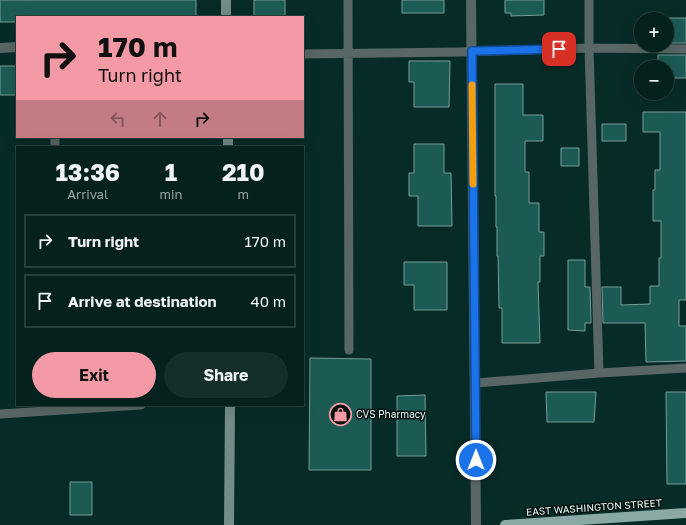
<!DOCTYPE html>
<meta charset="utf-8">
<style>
body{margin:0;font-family:"Golos Text",sans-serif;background:#132e2b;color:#f1f3f6;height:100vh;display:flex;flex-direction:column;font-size:15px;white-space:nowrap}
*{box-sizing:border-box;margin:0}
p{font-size:13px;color:#97a3a4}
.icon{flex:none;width:22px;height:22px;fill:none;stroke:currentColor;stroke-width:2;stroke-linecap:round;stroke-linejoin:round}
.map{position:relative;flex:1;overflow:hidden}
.details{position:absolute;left:16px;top:146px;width:288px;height:260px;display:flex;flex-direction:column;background:#05211e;border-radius:0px;box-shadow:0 4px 16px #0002,0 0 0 1px #263e3c}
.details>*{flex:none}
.guide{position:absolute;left:16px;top:16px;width:288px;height:122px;border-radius:0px;box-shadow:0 4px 16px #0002,0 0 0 1px #263e3c;background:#f49aa6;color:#111;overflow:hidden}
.controls{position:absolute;left:634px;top:12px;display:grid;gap:8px}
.controls a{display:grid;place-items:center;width:40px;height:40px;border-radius:50%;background:#05211e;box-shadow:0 4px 16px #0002,0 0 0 1px #263e3c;font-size:20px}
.pin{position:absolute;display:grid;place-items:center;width:34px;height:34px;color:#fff;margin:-17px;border-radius:8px;box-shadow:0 2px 6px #0006}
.me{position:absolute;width:44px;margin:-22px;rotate:0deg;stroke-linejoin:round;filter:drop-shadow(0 0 3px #0008)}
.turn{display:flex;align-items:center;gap:14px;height:84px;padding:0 16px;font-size:18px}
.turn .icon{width:52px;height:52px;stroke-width:2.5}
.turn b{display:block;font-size:28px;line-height:34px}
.lanes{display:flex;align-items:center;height:38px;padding:0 16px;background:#0003;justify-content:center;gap:20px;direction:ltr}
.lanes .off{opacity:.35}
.eta{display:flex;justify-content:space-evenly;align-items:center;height:68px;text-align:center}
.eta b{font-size:24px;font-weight:700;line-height:28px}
.cta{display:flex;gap:8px;margin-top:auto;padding:8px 16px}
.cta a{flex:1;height:46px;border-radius:24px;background:#f49aa6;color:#111;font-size:16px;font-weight:700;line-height:46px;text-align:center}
.cta a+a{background:#132e2b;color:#f1f3f6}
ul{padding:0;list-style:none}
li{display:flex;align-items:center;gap:12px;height:54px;margin:0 8px 6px;padding:0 8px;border:2px solid #263e3c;border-radius:0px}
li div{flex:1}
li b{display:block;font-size:15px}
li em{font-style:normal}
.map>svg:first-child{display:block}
</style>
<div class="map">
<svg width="686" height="525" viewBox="0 0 686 525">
<rect width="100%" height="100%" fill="#072c28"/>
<!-- building -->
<path fill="#1c5b54" stroke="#789c97" d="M0,0H196V17H16V22H0Z
M254,0H285V16H254Z
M402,0H444V13H402Z
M505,0H544V15L511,16V13H505Z
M667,18H686V43H667Z
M658,55H686V78H667V67H658Z
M409,61H450L449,107H414V82H409Z
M0,66H17V95H0Z
M495,84H523V115H543V141H525V172H529V203H539V232H544V256H540V282H538L540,343H502V308H499L498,256H497V227H496V196H495Z
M643,112H686V300H679V326H686V361L646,362L645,323H603L602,287H621V305L650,304V286H659V258H661V221H653V190H655V170H660V132H643Z
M602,124H626V141H602Z
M414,144H444V173H451L452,226H418V196H409V173H414Z
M561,148H579V166H561Z
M568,260H585V287H590L591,323H585V331L568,330Z
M404,262H447V310H414V285H404Z
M310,358L371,359V470H309Z
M546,392H596L594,422H547Z
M666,392H686V484H667Z
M425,395L426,456H397V396Z
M70,482H92V515H70Z"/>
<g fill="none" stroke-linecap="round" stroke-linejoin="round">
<!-- lane -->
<path stroke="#586765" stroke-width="9" d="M348,0L349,350
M589,0V48L599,373
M303,54L460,52L589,48L686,49
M55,137V147
M476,383L599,373L686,368
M0,414L141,405"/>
<!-- street -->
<path stroke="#586765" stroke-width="10" d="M471,0L476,525
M0,48L17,47"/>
<!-- secondary -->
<path stroke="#748c88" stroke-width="10" d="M226,0V17
M228,137V147
M229,525L230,405"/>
<!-- primary -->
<path stroke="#8aa9a4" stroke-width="10" d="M505,525L686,513"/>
</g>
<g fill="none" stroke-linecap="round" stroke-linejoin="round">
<defs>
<path id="route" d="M476,460L472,51L559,49"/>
</defs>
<!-- route casing -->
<use href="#route" stroke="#114b97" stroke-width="10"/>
<!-- route -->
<use href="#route" stroke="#1a73e8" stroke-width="7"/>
<!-- slow -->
<path stroke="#f59e0b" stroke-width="7" d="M472,85L473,184"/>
</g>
<!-- icons -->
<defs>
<symbol id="shop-ring" viewBox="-11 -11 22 22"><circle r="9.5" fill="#04110f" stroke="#f49aa6" stroke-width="1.5"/><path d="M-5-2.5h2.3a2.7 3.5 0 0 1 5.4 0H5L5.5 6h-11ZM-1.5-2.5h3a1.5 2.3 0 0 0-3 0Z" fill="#f49aa6"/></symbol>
</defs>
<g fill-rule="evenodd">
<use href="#shop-ring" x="328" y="402" width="25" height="25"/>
</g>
<g text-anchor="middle" stroke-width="3" stroke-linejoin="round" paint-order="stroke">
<!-- poi labels -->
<g font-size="10" fill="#e5f9f5" stroke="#04110f" text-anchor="start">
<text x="356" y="418">CVS Pharmacy</text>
</g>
<!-- street labels -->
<g font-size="10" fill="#e5f9f5" stroke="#04110f">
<text transform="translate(594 507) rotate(-4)" y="4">EAST WASHINGTON STREET</text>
</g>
</g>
</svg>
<div class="controls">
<a>+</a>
<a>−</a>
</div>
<div class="pin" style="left:559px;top:49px;background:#d93025"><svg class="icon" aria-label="arrive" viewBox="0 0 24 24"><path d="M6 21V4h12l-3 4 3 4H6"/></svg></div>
<svg class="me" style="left:476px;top:460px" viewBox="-20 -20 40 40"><circle r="17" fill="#1a73e8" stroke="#fff" stroke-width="3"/><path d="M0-11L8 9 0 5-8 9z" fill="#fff"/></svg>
<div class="guide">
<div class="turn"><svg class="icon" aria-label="right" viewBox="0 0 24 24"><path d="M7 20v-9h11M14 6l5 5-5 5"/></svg><div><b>170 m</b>Turn right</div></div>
<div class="lanes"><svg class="icon off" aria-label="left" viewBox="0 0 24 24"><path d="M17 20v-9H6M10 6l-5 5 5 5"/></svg><svg class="icon off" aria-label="ahead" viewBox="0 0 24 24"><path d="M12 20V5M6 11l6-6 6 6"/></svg><svg class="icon" aria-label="right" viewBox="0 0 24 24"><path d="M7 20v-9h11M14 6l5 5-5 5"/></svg></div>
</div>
<section class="details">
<div class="eta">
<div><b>13:36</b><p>Arrival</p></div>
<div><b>1</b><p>min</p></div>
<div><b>210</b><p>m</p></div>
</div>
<ul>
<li><svg class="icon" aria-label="right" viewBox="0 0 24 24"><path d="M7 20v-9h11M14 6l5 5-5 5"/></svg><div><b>Turn right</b></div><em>170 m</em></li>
<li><svg class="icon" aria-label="arrive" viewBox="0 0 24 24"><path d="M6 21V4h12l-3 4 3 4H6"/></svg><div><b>Arrive at destination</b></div><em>40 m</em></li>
</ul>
<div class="cta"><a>Exit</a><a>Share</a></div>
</section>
</div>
